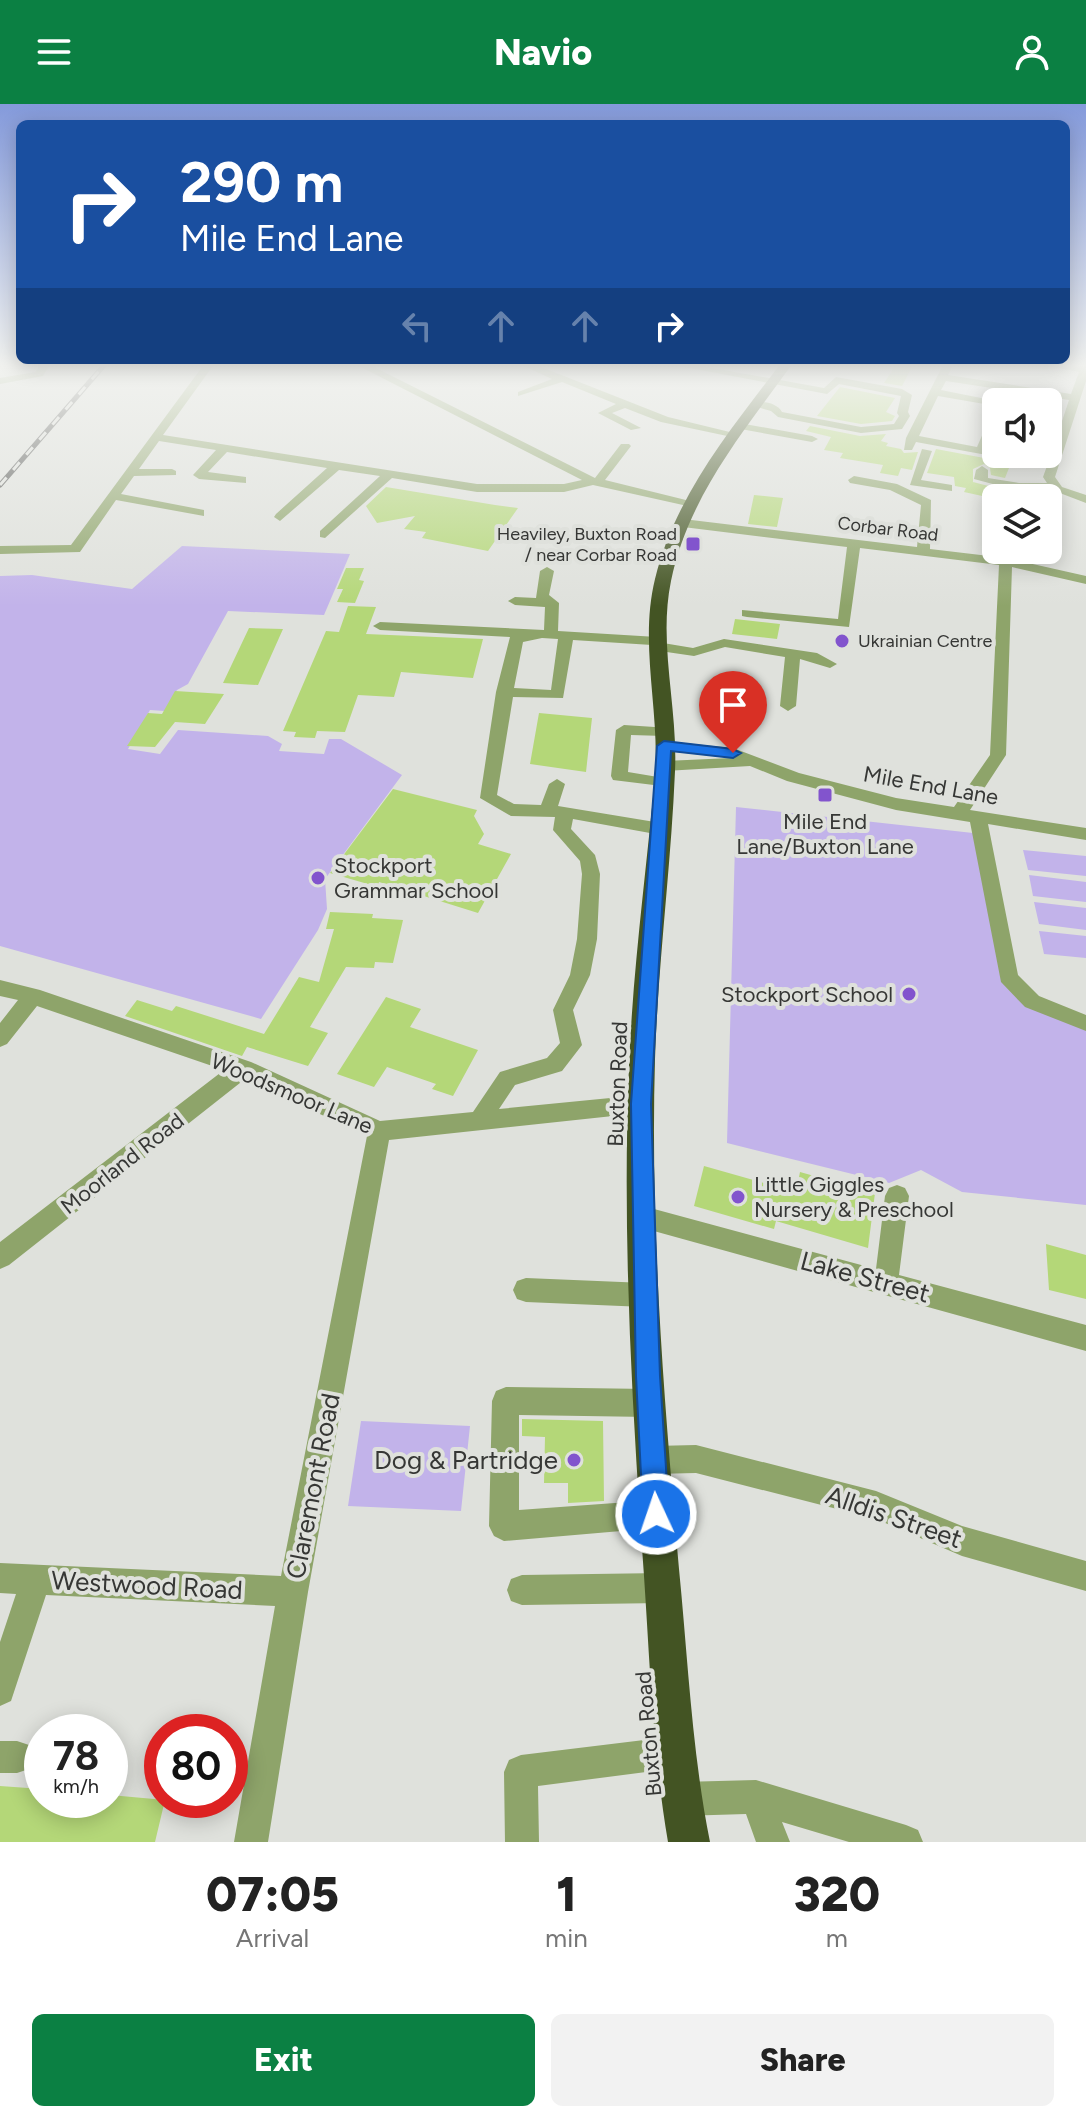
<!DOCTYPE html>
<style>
body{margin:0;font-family:Figtree,sans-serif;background:#f2f2f2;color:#222;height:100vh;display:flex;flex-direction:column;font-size:30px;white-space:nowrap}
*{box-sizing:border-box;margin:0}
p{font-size:26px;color:#767676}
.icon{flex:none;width:44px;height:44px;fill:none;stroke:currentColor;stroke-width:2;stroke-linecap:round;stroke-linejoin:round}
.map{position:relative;height:1738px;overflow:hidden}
.details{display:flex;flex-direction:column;background:#fff;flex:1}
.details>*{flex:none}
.guide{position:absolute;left:16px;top:16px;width:1054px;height:244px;border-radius:12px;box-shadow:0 4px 20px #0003;background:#1a4fa0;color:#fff;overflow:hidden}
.controls{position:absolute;left:982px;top:284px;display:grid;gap:16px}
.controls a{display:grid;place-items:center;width:80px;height:80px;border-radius:12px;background:#fff;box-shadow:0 4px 20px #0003;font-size:40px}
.speed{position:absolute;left:24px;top:1610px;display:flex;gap:16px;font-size:40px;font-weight:700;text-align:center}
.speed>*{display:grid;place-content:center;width:104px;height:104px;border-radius:50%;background:#fff;box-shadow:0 4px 20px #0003;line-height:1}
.speed small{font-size:20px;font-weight:400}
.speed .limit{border:12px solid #d22;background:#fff;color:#111}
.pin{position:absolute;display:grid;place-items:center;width:68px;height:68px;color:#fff;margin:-82px -34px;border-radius:50% 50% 50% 0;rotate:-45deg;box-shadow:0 0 8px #0007}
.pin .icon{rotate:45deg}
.me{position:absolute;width:88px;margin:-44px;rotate:357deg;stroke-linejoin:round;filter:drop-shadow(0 0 6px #0008)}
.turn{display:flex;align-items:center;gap:28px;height:168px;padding:0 32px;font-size:36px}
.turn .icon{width:104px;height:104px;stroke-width:2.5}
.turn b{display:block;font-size:56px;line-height:68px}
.lanes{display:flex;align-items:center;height:76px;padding:0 32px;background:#0003;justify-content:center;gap:40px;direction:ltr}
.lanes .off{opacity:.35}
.eta{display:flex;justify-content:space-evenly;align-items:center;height:136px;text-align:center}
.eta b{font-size:48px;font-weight:800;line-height:56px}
.cta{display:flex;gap:16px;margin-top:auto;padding:16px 32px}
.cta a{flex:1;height:92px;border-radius:12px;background:#0b8043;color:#fff;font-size:32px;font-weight:800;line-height:92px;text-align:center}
.cta a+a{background:#f2f2f2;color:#222}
header{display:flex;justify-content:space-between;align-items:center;height:104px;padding:0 32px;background:#0b8043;color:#fff;font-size:36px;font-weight:800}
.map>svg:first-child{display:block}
</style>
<header><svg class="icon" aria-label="menu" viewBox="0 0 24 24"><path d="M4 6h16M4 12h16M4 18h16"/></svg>Navio<svg class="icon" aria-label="person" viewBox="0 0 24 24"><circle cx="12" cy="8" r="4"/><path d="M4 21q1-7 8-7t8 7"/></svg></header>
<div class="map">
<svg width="1086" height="1738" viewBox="0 0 1086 1738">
<rect width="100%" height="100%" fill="#dfe1dc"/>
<!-- green -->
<path fill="#c2b3ea" d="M182,442L350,450L324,511L228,507L188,580L177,586L165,607L150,606L128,645L160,650L178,626L268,632L282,640L279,647L324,650L329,635H341L402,671L325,775L327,805L318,826L261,915L0,842V472L32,471L132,485Z
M736,703L973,729L1002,876L1086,925V1101L962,1088L921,1066L889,1079L727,1039Z
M1023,746L1086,752V772L1028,766Z
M1029,771L1086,778V798L1033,792Z
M1034,798L1086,804V826L1039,820Z
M1039,827L1086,832V854L1044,850Z
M361,1317L470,1322L461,1407L348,1402Z"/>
<!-- building -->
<path fill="#b4d778" d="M897,259H914L902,282L884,279Z
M840,283L895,294L886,308L895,312L892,317L861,320L817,312Z
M810,322L860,332L886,330L881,337L888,339L886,342L901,345L904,349L918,348L912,366L901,364L898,372L880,369L883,361L840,354L843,349L824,346L831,333L806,327Z
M936,345L1011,359L1005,374L991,371L990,364L984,360L973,365V378L1000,385L996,395L964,388L966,384L955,382L954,373L927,369Z
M386,383L495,401L518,404L488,447L422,434L426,428L404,425L415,412L377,419L366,402Z
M754,391L783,394L777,423L748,420Z
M346,464H364L359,476L364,477L355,499L337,498L343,485H337Z
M348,502L376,503L366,530L483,535L473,574L401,568L394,593L358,591L345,628L317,627L315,634L294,633L296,628L283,627L326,527L339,528Z
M735,515L780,520L777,535L732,530Z
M249,524L283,525L258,581L223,579Z
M175,587L224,590L205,620L175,618L155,643L127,642L148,609L162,610Z
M539,609L592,614L586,668L530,660Z
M393,685L477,706L474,712L484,730L478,740L511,750L478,809L379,778L378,783L330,769Z
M330,808L373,810L372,814L403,816L393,859L375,858L374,864L346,863L310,923L328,929L308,962L247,943L242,952L125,912L137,896L172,907L176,902L264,930L299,873L319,878L334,825H326Z
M386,893L421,905L410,923L478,946L453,992L432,985L436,980L387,963L374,983L337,970Z
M704,1062L796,1088L800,1068L875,1089L868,1144L776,1117L774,1125L694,1102Z
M1046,1140L1086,1151V1195L1049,1186Z
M522,1315L603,1317L604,1397L568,1399V1379H544L545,1333L522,1332Z
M0,1682L42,1685V1696H110V1691L165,1696L155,1738H0Z"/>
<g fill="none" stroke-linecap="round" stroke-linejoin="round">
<!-- minor -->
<path fill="#8ea46a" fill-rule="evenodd" d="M41,259H51L43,272L0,280V274L35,268Z
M205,259H215L163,331L477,380H564L582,376L353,259H366L595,374L621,340H629L631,342L605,376L698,399L692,403L593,381L564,388H477L392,374L325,434L320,433V427L380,372L339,366L280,417L274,413L276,410L327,364L227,348L208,368L246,373V379L199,375L193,371L216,346L159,337L139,365H172L176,367V371L134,372L121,390L204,406V412L116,396L80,448L0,450V442L71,441Z
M517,259H531L668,313L738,330L732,333L661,318L625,304L612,309L641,324L631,326L598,309L616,300L562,278L518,292V288L552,275Z
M663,259H685L824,284L836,273L902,285L912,291L908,308L910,312L902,325L861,329L778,313L771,307L750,301C758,295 777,298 782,308L861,323L894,320L899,312L897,309L901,292L839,280L827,290Z
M944,259H954L948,271L1071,290L1079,268L1035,259L1081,262L1086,259V277L1055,373L1062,383L1086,391V399L1052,386L1019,387L974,375L976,366L982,362L988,366V374L1019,379H1047L1043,373L1047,362L916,338L912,346H904L906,334ZM946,277L1069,296L1049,356L996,350V347L988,345L996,324V308L991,311L977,343L919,332L938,292L996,302V298H1001L941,286Z
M739,319L812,332L818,335L812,338L735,324V320Z
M922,345L932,347L921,376L952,381V387L910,381Z
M854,372L897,380L931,396L930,445L1006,454L1086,472V480L1012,463L1006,651L970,706L1086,724V736L988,720L1018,871L1039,892L1086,911V927L1025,903L1001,878L970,718L896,706L787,677L750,662L665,667L657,662L665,657L731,654L658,646V638L664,637L733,644L799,669L896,694L954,703L990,651L999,461L860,444L849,523L747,513L742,512V506L838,515L847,443L683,423L677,419L683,415L917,443L921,401L890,386L850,379L848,376Z
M547,463L554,467L549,491L559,499L558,527L657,533L662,534L663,539L693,544L724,535L817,549L837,560L830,564L800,555L796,602L788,607L780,602L785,553L725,543L694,552L653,546L652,541L573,536L563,594L513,593L497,691L514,700L541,701L549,680L557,675L565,680L558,702L661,719L670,725L661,731L573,715L571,725L595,751L600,770L597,835L590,871L573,906L582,941L562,967L515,981L499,1005L641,991L649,993L652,1000L649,1007L641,1009L389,1036L308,1488L268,1738H234L275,1502L46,1491L11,1597L0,1602V1538L16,1490L0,1489V1459L281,1472L367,1032L245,975L9,1161L0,1165V1138L224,966L37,902L7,940L0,943V919L18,896L0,892V876L40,886L251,958L380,1017L473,1008L500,968L547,954L560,939L553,906L570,871L577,835L582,770L580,757L553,726L555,713L511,712L480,694L496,588L510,533L380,526L373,522L380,518L544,526L545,503L515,501L508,497L515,493L536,494L540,467ZM542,534L558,535L551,586L514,584L523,538Z
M624,621L670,624L672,627L664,632L631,631L628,668L670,675V683L613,676L611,672L616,626Z
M897,1081L905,1084L909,1092L899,1171L1086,1221V1247L643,1124L635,1121L631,1113L635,1105L643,1102L876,1165L885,1092L889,1084Z
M526,1174L645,1179L654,1182L658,1191L654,1200L645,1203L526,1198L517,1195L513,1186L517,1177Z
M506,1283L649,1285L659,1289L663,1299L659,1309L649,1313L519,1311V1406L656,1396L666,1400L670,1410L666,1420L656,1424L504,1437L494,1432L489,1422L492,1297L496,1287Z
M696,1341L876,1387L962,1422L1086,1457V1487L962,1452L876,1415L696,1369L654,1370L644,1366L640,1356L644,1346L654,1342Z
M663,1469L674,1473L678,1484L674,1495L663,1499L522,1501L511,1497L507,1486L511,1475L522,1471Z
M677,1632L689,1636L693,1648L689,1660L677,1664L538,1682L539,1738H505L504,1668L509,1656L521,1651Z
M0,1637H17L29,1641L33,1653L29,1665L17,1669H0Z
M756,1676L906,1721L918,1726L923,1738H849L782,1718L790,1738H756L746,1710L681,1712L669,1707L664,1695L669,1683L681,1678Z"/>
<!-- highway -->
<path fill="#435423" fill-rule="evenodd" d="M781,259H793C744,327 688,393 671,477C658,540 678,603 675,667C671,763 658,859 655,955C650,1125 664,1296 679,1465C688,1556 692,1649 710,1738H668C653,1651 650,1561 644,1472C632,1302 622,1132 629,961C633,865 646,769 655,673C660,607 639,540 655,475C675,392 731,325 781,259Z"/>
<defs>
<path id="rail" d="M0,381L106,259"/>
</defs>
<!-- rail casing -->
<use href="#rail" stroke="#4d4e4c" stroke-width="5"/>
<!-- rail -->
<use href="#rail" stroke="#dfe1dc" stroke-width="3" stroke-dasharray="10" stroke-linecap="butt"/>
</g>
<!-- sky -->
<linearGradient id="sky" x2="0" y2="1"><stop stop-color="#849adb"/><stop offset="0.52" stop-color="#f1f2ef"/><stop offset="1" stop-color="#f1f2ef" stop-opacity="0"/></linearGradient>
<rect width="1086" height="502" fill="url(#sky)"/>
<!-- route -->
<path fill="#1a73e8" stroke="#114b97" stroke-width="2" d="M664,637L733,645L741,649L733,654L671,647L651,1000L660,1272L669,1410L665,1420L656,1423L647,1420L643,1410L636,1272L631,1000L657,642Z"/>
<!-- markers -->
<g fill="#8254cd" stroke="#dfe1dc" stroke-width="3">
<rect x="685" y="432" width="16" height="16" rx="4"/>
<circle cx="842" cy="537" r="8"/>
<rect x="817" y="683" width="16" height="16" rx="4"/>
<circle cx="318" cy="774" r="8"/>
<circle cx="909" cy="890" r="8"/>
<circle cx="738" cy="1093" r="8"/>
<circle cx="574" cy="1356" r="8"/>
</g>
<g text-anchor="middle" stroke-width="8" stroke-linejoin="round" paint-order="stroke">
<!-- far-street labels -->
<g font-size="18" fill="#363735" stroke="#dfe1dc">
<text transform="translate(888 425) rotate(7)" y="6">Corbar Road</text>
</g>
<!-- far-poi labels -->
<g font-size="18" fill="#363735" stroke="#dfe1dc" text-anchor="end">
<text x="677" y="436">Heaviley, Buxton Road<tspan x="677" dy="21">/ near Corbar Road</tspan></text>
<text x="858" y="543" text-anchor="start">Ukrainian Centre</text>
</g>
<!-- street labels -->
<g font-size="22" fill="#363735" stroke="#dfe1dc">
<text transform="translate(931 681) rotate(10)" y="8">Mile End Lane</text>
<text transform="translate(617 980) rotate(-88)" y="8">Buxton Road</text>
<text transform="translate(292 989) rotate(23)" y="8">Woodsmoor Lane</text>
<text transform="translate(122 1059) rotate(-38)" y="8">Moorland Road</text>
<text transform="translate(648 1630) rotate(-95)" y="8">Buxton Road</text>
</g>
<!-- poi labels -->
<g font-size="22" fill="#363735" stroke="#dfe1dc" text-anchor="start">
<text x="825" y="725" text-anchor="middle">Mile End<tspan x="825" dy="25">Lane/Buxton Lane</tspan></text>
<text x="334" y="769">Stockport<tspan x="334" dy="25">Grammar School</tspan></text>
<text x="893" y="898" text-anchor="end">Stockport School</text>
<text x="754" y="1088">Little Giggles<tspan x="754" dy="25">Nursery &amp; Preschool</tspan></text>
</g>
<!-- near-street labels -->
<g font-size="26" fill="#363735" stroke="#dfe1dc">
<text transform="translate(865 1173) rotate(15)" y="9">Lake Street</text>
<text transform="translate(313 1382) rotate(-79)" y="9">Claremont Road</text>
<text transform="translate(894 1413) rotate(19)" y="9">Alldis Street</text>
<text transform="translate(147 1481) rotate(3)" y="9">Westwood Road</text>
</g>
<!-- near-poi labels -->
<g font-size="26" fill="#363735" stroke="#dfe1dc" text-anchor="end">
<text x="558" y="1365">Dog &amp; Partridge</text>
</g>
</g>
</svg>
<div class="controls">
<a><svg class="icon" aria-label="sound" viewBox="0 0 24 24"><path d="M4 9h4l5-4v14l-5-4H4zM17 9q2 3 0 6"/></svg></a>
<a><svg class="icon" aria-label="layers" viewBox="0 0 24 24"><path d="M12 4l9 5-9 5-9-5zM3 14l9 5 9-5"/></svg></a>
</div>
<div class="speed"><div>78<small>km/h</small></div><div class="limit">80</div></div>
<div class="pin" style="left:733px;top:649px;background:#d93025"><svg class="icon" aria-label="arrive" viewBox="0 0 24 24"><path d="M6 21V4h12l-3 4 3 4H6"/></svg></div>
<svg class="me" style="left:656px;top:1410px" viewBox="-20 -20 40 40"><circle r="17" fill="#1a73e8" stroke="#fff" stroke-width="3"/><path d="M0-11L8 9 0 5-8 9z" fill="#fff"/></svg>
<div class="guide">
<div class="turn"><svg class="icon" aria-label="right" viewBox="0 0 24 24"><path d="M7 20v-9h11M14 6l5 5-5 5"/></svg><div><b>290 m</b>Mile End Lane</div></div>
<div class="lanes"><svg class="icon off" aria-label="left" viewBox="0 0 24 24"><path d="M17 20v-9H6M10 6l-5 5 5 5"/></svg><svg class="icon off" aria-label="ahead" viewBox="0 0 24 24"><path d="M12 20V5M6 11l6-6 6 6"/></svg><svg class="icon off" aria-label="ahead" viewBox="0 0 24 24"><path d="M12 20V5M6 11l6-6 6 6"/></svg><svg class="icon" aria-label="right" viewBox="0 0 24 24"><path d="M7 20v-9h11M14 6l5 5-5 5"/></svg></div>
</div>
</div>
<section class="details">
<div class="eta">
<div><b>07:05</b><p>Arrival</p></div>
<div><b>1</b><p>min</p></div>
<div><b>320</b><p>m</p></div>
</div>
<div class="cta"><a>Exit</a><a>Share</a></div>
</section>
